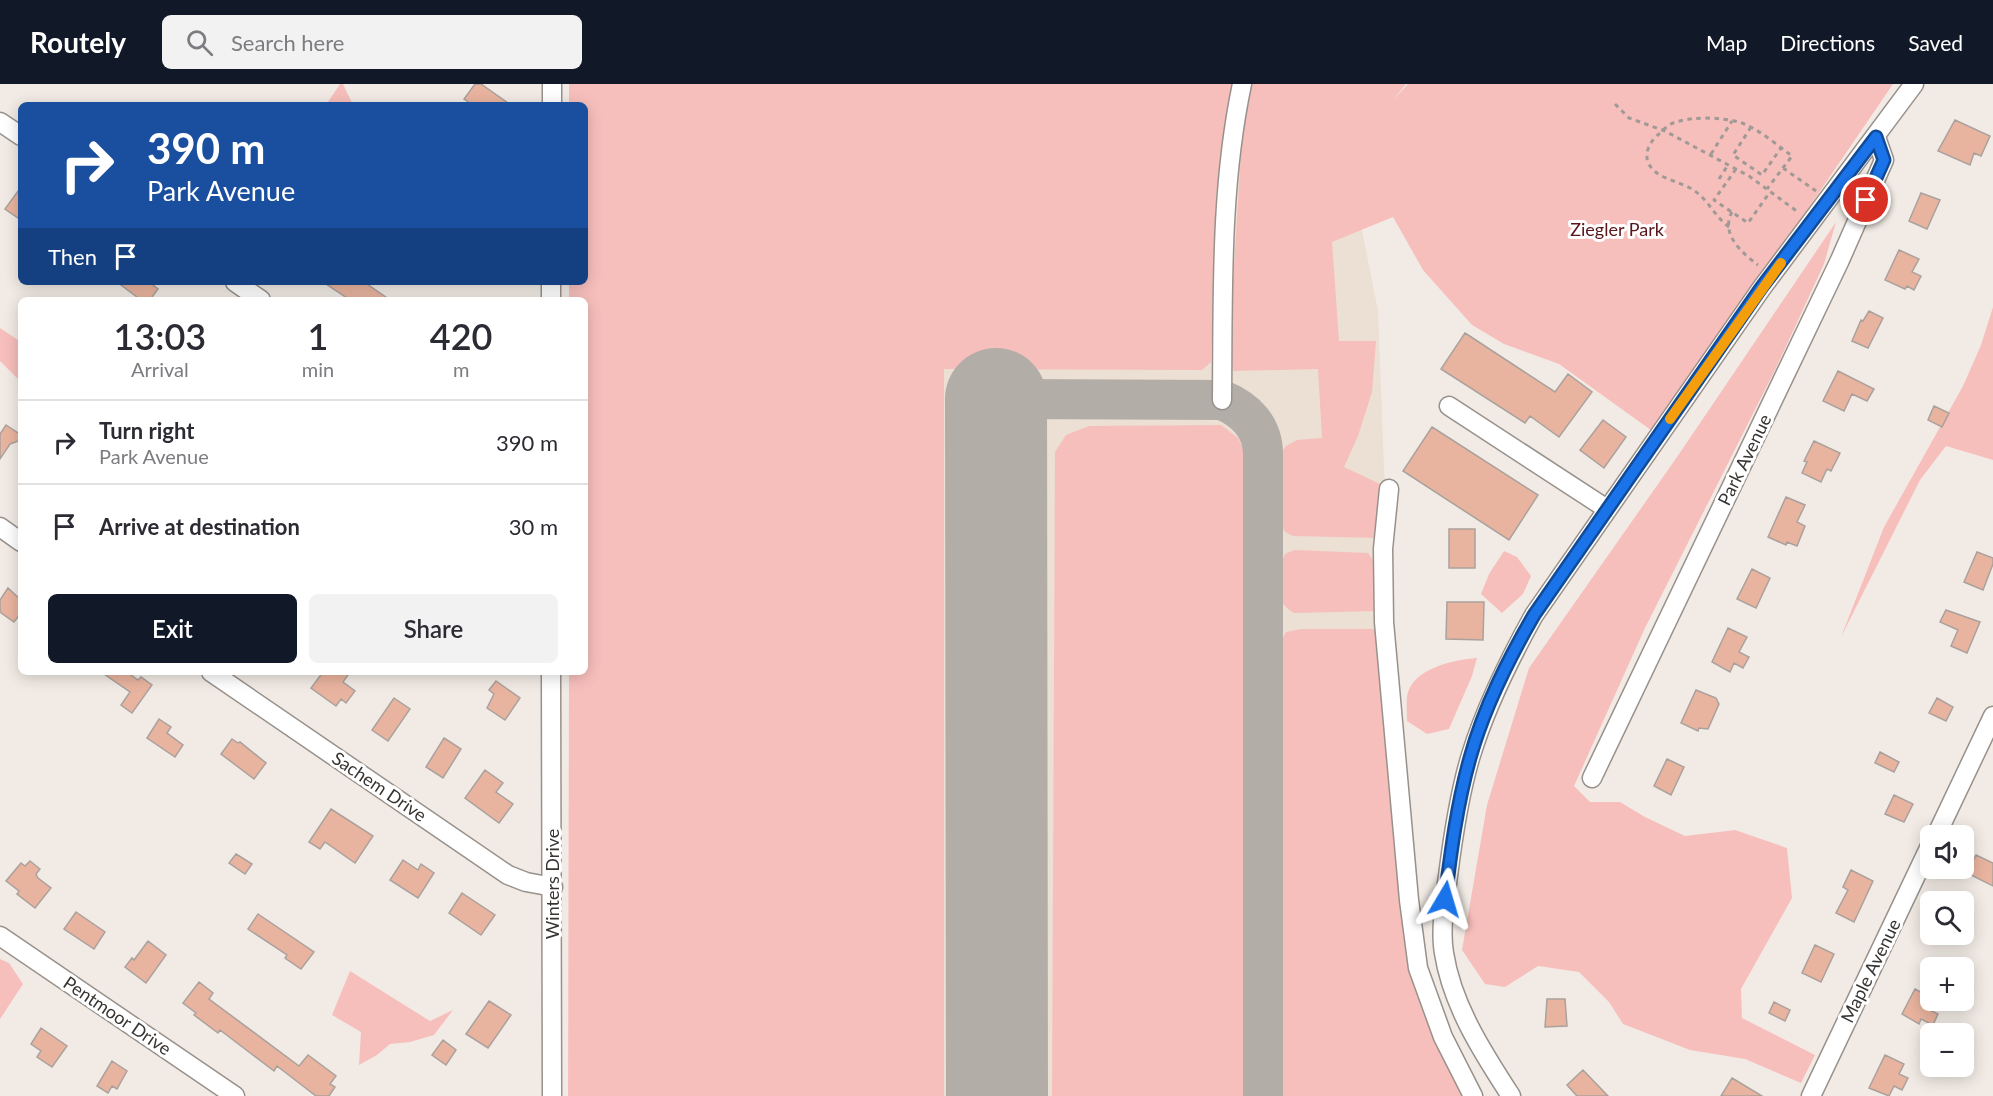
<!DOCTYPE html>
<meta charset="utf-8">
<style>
body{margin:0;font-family:Lato,sans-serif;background:#f2f2f3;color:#2b2b33;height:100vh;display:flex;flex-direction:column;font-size:22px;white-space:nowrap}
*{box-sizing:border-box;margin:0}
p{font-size:20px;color:#7c7c81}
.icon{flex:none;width:33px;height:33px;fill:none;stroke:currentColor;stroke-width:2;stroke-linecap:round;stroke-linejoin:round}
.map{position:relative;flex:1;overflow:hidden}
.drawer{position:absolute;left:18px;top:213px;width:570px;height:378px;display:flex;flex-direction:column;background:#fff;border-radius:9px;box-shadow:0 3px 15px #0003}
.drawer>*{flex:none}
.guide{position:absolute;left:18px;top:18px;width:570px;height:183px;border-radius:9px;box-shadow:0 3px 15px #0003;background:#1a4fa0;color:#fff;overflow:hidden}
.buttons{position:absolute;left:1920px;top:741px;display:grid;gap:12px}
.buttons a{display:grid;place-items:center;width:54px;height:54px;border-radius:9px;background:#fff;box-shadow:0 3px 15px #0003;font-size:30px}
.pin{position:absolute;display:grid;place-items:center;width:51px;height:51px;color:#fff;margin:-26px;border:3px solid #fff;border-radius:50%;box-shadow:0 2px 6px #0007}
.me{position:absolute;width:66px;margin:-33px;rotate:7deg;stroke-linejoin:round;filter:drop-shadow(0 0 4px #0008)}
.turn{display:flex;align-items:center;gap:21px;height:126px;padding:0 30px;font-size:27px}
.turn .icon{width:78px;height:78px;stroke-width:2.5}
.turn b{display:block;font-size:42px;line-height:51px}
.then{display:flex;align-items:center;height:57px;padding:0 30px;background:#0003;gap:12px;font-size:22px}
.eta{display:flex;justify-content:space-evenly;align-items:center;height:102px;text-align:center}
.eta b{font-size:36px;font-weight:600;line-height:42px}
.action{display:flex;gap:12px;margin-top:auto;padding:12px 30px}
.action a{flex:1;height:69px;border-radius:9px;background:#111827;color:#fff;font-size:24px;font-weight:600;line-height:69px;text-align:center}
.action a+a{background:#f2f2f3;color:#2b2b33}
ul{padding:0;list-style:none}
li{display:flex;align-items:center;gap:18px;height:84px;padding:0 30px;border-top:2px solid #e1e1e2}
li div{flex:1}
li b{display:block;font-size:22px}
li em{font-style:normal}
header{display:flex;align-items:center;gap:36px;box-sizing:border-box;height:84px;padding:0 30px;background:#111827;color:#fff}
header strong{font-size:28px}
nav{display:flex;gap:33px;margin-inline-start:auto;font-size:21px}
.search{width:420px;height:54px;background:#f2f2f3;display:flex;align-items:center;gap:15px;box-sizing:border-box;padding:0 21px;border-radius:9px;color:#7c7c81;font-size:22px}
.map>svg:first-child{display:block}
</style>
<header>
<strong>Routely</strong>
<div class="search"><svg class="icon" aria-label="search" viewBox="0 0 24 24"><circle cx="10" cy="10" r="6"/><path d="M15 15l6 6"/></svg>Search here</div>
<nav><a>Map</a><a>Directions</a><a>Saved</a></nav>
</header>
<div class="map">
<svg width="1993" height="1012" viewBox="0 0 1993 1012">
<rect width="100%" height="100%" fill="#f2ebe5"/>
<!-- built -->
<path fill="#ecdfd3" d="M766,0H1333L1378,227L1403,877L1473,1012H762Z"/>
<!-- green -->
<path fill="#f7bfbc" d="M340,0H343L353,21H326Z
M569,0H1234L1216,110L1211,278L1202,286L944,285V1012H568L569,588H585V216H569V198H585V21H569Z
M1251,0H1406L1394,15L1408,0H1893L1655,349L1559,280L1504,260L1472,241L1423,186L1393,133L1332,158L1339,257H1376L1372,308L1358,352L1344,383L1382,401L1380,454L1293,452L1285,448L1277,435L1278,373L1286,362L1297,356L1322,354L1318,285L1234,287L1231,282V230L1242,53Z
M1836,138L1824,180L1776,284L1645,544L1574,702L1590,718H1620L1645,733L1685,752L1735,746L1787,764L1792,814L1741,905L1742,934L1815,971L1801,999L1745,975L1690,966L1623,940L1609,918L1579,888L1538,882L1505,903L1485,900L1462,866L1487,721L1529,584L1677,373Z
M1993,223V376L1946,362L1920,396L1841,553L1884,443L1963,302L1981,261Z
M0,244L21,258V298L0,277Z
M1221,341L1238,354L1250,378L1248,1012H1052L1055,368L1066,351L1089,342Z
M1294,466L1368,469L1379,484V527L1294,529C1271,517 1276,491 1285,470Z
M1504,467L1517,473L1531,492L1523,510L1502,529L1481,510L1489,490Z
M1301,545H1376L1393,736L1410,867L1464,1012H1279V561L1286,548Z
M1477,574L1472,592L1449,645L1427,650L1407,637C1407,629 1406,620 1407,613C1411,584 1454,576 1477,574Z
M0,875L9,879L23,900L0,935Z
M350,887L430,937L453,926L434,951L410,958L390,960L377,971L359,981L361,948L332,931Z"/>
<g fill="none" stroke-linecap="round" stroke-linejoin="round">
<!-- taxiway -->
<path stroke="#b3ada8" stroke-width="40" d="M996,315L1222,316C1246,326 1263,343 1263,370V1012"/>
<!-- runway -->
<path stroke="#b3ada8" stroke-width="102" d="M996,315L997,1012"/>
</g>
<!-- building -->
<path fill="#e9b49f" stroke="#aaa19d" stroke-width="1.5" d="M475,0H481L511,21H473L464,15Z
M1955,36L1990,52L1981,72L1974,69L1970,81L1938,67Z
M21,103V136L5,125Z
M1921,109L1940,116L1927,145L1909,137Z
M1899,166L1919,175L1912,188L1921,192L1914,206L1907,202L1905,205L1885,196Z
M117,198H149L158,205L150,216H141Z
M323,198H364L390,216H350Z
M1869,227L1883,234L1868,264L1852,257L1861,236L1863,237Z
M1465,249L1555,308L1568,290L1592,308L1559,353L1530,332L1525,339L1441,285Z
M1838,287L1874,305L1867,317L1852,310L1844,327L1823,317Z
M1934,322L1949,329L1942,343L1928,336Z
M1603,336L1626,353L1604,384L1580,366Z
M6,341L21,351V356L10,360L0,375V350Z
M1432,343L1538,411L1509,456L1403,387Z
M1814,357L1840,369L1831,387L1827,385L1821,398L1802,389L1807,378L1804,377Z
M1786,413L1805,421L1797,438L1805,442L1797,462L1787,458L1786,461L1768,453Z
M1449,445H1475V484H1449Z
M1977,468L1993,474V480L1983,506L1964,498Z
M1752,485L1770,494L1756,524L1737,515Z
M8,504L21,516V529L14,538L0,528V516Z
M1447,518H1484L1483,556L1446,555Z
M1946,526L1980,538L1967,569L1951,562L1958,546L1940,538Z
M1728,544L1747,553L1739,568L1749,573L1743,584L1734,579L1730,588L1712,578Z
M101,588H127L138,596L141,593L152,601L132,629L121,621L130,608Z
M323,588H350L343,598L355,607L346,619L341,615L336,622L311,604Z
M496,597L520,614L505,636L487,624L494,610L489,606Z
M1696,606L1716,614L1719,620L1708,645L1699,644L1698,647L1681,639Z
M394,614L410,625L388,657L372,646Z
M1937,614L1953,623L1946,637L1929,629Z
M159,635L171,643L167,649L183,661L175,673L147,654Z
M444,654L461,665L443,694L426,683Z
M232,655L238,659L240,658L266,679L254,695L221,670Z
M1880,668L1899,678L1894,688L1875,679Z
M1667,675L1684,683L1671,711L1654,702Z
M485,686L503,699L496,708L513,720L499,739L465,714Z
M1894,711L1913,720L1904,738L1885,730Z
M331,725L373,752L355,779L325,758L320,765L309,758Z
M236,770L252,780L245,790L229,779Z
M1976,771L1993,779V802L1967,789Z
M403,776L418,786L421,780L434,789L418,814L390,796Z
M30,777L40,785L36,790L38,794L51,804L35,824L17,810L19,807L6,797L21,779L25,782Z
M1851,786L1873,797L1854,838L1836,829L1848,806L1843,803Z
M462,809L495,831L481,851L449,829Z
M76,828L105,848L94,865L64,845Z
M258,830L314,868L301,885L285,874L287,871L248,845Z
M148,857L166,871L146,899L125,883L132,874L134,876Z
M1815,861L1834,870L1821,898L1802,889Z
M199,898L213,909L209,915L299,982L308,971L336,992L330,1000L335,1003L329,1012H316L277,982L274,987L220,946L218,949L194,931L196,929L183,919Z
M1915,905L1930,913L1926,924L1938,930L1933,941L1921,935L1919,940L1902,930Z
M1547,915H1565L1567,942L1545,943Z
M489,917L511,931L488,964L466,950Z
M1774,918L1790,926L1785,937L1769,929Z
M41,944L67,962L52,983L37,973L41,967L31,960Z
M443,956L456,966L446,981L432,971Z
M1885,971L1904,980L1899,990L1908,994L1902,1006L1894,1002L1889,1012L1869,1004Z
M112,977L127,987L117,1005L112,1002L108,1009L97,1002Z
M1583,986L1608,1012H1577L1567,1001Z
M1732,994L1762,1012H1721Z"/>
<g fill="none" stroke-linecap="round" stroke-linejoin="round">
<defs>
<path id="minor" d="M552,21V0
M0,38L21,52
M235,198L261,216
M551,216V198
M1222,316C1223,210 1220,104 1242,0
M1449,322L1607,425
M1389,405L1383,465L1384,538L1409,816L1418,884L1443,953L1473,1012
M0,443L21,458
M211,588L508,791L526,798L553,803
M551,588L552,1012
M1592,694L1840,176L1884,76L1876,53
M1936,752L1993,632
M0,852L235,1012
M1511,1012C1483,969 1452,921 1444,869C1440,847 1445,814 1448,792C1453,752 1459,710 1471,671C1486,622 1509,576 1534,531L1761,205L1914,0
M1811,1012L1930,762"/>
</defs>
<!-- minor casing -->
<use href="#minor" stroke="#98918b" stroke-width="21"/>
<!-- path -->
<path stroke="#a09a96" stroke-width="3" stroke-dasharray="4.5 4.5" stroke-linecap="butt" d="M1615,20L1629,34L1665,47L1749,92L1798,128
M1751,43L1733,71L1762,91L1781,64
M1711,70L1732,37
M1783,84L1816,107
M1736,85L1714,116L1748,139L1770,108
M1719,95L1728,81
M1732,128C1720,150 1742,169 1758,181
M1729,143C1714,132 1707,113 1690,104C1678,97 1654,94 1648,78C1644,68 1651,56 1659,50C1663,46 1668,41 1673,39C1691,32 1724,33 1742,39C1760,46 1777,61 1792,72L1767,105"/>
<!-- minor -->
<use href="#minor" stroke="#fff" stroke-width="18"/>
</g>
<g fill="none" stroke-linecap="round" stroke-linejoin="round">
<defs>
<path id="route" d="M1445,815C1451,767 1457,720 1470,674C1484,623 1508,576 1534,531L1761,204L1876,53L1884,76L1866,116"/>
</defs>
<!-- route casing -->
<use href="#route" stroke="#114b97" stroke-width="15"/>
<!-- route -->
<use href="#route" stroke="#1a73e8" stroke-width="10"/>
<!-- slow -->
<path stroke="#f59e0b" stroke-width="10" d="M1670,335L1781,179"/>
</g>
<g text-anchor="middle" stroke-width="6" stroke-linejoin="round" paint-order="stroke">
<!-- park labels -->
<g font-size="18" fill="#59151a" stroke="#fff">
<text x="1617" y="152">Ziegler Park</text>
</g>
<!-- street labels -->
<g font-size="18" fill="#373432" stroke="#fff">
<text transform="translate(1745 376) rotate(-64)" y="6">Park Avenue</text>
<text transform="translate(379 703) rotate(34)" y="6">Sachem Drive</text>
<text transform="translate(553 800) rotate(-90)" y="6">Winters Drive</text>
<text transform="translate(1871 887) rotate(-64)" y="6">Maple Avenue</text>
<text transform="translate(117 932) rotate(34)" y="6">Pentmoor Drive</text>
</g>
</g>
</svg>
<div class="buttons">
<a><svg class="icon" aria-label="sound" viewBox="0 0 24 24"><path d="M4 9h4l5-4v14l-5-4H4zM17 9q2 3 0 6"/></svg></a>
<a><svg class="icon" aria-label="search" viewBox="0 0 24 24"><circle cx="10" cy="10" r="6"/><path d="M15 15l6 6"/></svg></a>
<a>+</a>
<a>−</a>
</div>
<div class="pin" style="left:1866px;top:116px;background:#d93025"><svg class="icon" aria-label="arrive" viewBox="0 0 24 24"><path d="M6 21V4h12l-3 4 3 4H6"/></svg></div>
<svg class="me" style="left:1445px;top:815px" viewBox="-20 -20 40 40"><path d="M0-17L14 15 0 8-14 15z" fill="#1a73e8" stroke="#fff" stroke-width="4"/></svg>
<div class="guide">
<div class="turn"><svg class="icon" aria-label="right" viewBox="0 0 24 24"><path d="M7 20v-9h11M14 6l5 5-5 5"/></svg><div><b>390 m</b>Park Avenue</div></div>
<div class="then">Then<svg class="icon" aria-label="arrive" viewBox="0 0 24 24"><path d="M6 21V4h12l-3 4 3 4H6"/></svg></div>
</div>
<section class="drawer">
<div class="eta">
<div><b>13:03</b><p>Arrival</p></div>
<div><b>1</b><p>min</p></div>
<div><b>420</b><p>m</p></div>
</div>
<ul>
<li><svg class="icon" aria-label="right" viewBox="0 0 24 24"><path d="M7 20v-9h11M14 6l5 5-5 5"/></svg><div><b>Turn right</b><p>Park Avenue</p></div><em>390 m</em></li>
<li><svg class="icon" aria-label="arrive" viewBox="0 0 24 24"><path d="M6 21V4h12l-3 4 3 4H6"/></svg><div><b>Arrive at destination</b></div><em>30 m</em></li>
</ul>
<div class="action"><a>Exit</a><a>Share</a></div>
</section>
</div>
